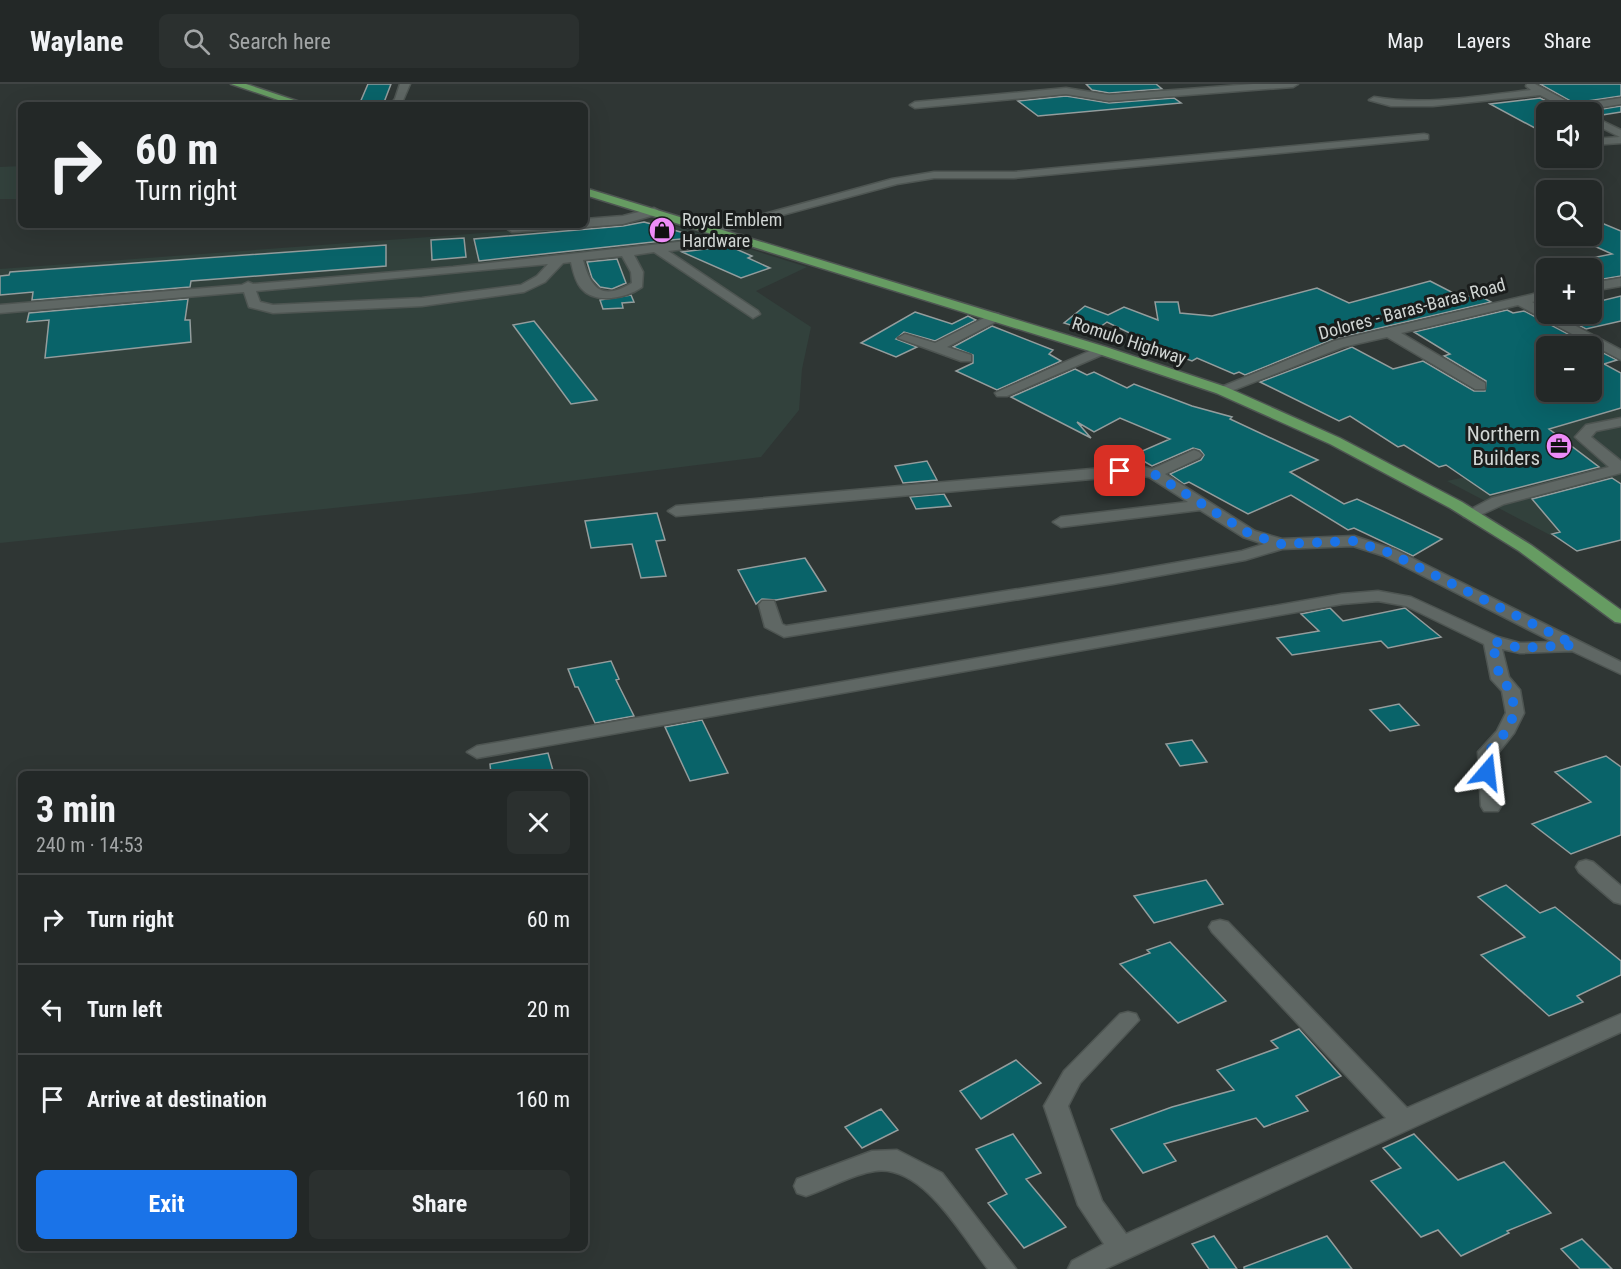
<!DOCTYPE html>
<meta charset="utf-8">
<style>
body{margin:0;font-family:"Roboto Condensed",sans-serif;background:#2b302f;color:#f1f3f6;height:100vh;display:flex;flex-direction:column;font-size:22px;white-space:nowrap}
*{box-sizing:border-box;margin:0}
p{font-size:20px;color:#a3a6a7}
.icon{flex:none;width:33px;height:33px;fill:none;stroke:currentColor;stroke-width:2;stroke-linecap:round;stroke-linejoin:round}
.map{position:relative;flex:1;overflow:hidden}
.panel{position:absolute;left:18px;top:687px;width:570px;height:480px;display:flex;flex-direction:column;background:#232827;border-radius:9px;box-shadow:0 6px 24px #0002,0 0 0 2px #404444}
.panel>*{flex:none}
.hud{position:absolute;left:18px;top:18px;width:570px;height:126px;border-radius:9px;box-shadow:0 6px 24px #0002,0 0 0 2px #404444;background:#232827;color:#f1f3f6;overflow:hidden}
.fabs{position:absolute;left:1536px;top:18px;display:grid;gap:12px}
.fabs a{display:grid;place-items:center;width:66px;height:66px;border-radius:9px;background:#232827;box-shadow:0 6px 24px #0002,0 0 0 2px #404444;font-size:30px}
.pin{position:absolute;display:grid;place-items:center;width:51px;height:51px;color:#fff;margin:-26px;border-radius:12px;box-shadow:0 3px 9px #0006}
.me{position:absolute;width:66px;margin:-33px;rotate:17deg;stroke-linejoin:round;filter:drop-shadow(0 0 4px #0008)}
.turn{display:flex;align-items:center;gap:21px;height:126px;padding:0 18px;font-size:27px}
.turn .icon{width:78px;height:78px;stroke-width:2.5}
.turn b{display:block;font-size:42px;line-height:51px}
.round{display:grid;place-items:center;flex:none;width:63px;height:63px;border-radius:9px;background:#2b302f}
.overview{display:flex;align-items:center;justify-content:space-between;height:102px;padding:0 18px}
h1{font-size:36px;font-weight:700;line-height:45px}
.primary-button{display:flex;gap:12px;margin-top:auto;padding:12px 18px}
.primary-button a{flex:1;height:69px;border-radius:9px;background:#1a73e8;color:#fff;font-size:24px;font-weight:700;line-height:69px;text-align:center}
.primary-button a+a{background:#2b302f;color:#f1f3f6}
ul{padding:0;list-style:none}
li{display:flex;align-items:center;gap:18px;height:90px;padding:0 18px;border-top:2px solid #404444}
li div{flex:1}
li b{display:block;font-size:22px}
li em{font-style:normal}
header{display:flex;align-items:center;gap:36px;box-sizing:border-box;height:84px;padding:0 30px;background:#232827;border-bottom:2px solid #404444}
header strong{font-size:28px}
nav{display:flex;gap:33px;margin-inline-start:auto;font-size:21px}
.search{width:420px;height:54px;background:#2b302f;display:flex;align-items:center;gap:15px;box-sizing:border-box;padding:0 21px;border-radius:9px;color:#a3a6a7;font-size:22px}
.map>svg:first-child{display:block}
</style>
<header>
<strong>Waylane</strong>
<div class="search"><svg class="icon" aria-label="search" viewBox="0 0 24 24"><circle cx="10" cy="10" r="6"/><path d="M15 15l6 6"/></svg>Search here</div>
<nav><a>Map</a><a>Layers</a><a>Share</a></nav>
</header>
<div class="map">
<svg width="1621" height="1185" viewBox="0 0 1621 1185">
<rect width="100%" height="100%" fill="#2f3634"/>
<!-- built -->
<path fill="#32413c" d="M21,82V115H0V83Z
M656,136L807,183L756,207L811,243L802,285L799,326L761,373L467,410L0,459V185Z
M1621,304V433L1550,451L1447,397L1526,380L1466,343Z"/>
<!-- building -->
<path fill="#096369" stroke="#949d9d" stroke-width="1.5" d="M368,0H391L383,21H359Z
M1086,0H1156L1162,5L1109,9L1092,6Z
M1540,0H1621V12L1574,19Z
M1066,12L1109,19L1174,14L1181,19L1038,32L1018,17Z
M1540,14L1569,28H1546V50L1490,20Z
M1621,22V28L1596,32L1584,28Z
M1592,135L1621,147V192L1597,196L1592,193V184H1577L1566,179L1612,170L1592,161Z
M644,138L699,153L479,177L474,155L623,142Z
M464,154L466,173L432,176L431,156Z
M386,161V182L191,197L190,203L32,216L33,208L0,211V192L9,191L10,188Z
M729,162L752,172L748,174L770,184L741,194L682,168Z
M617,175L626,199L612,205L600,203L592,194L587,178Z
M1430,197L1463,214L1477,210L1491,218L1333,255L1245,291L1239,288L1234,290L1197,274L1192,277L1173,270L1107,238L1093,248L1064,239L1085,222L1108,231L1124,223L1158,236L1155,218H1178L1180,229L1212,232L1317,204L1349,219Z
M631,211L634,218L622,219L623,224L603,225L600,216Z
M1621,212V237L1586,245L1557,230H1592V219Z
M188,215L185,236H190L191,258L45,274L49,236L27,238L29,229Z
M1507,226L1513,229L1524,227L1591,262H1546V308H1592V263L1617,276L1604,280L1621,289V324L1549,345L1599,383L1490,411L1446,381L1439,383L1404,361L1398,363L1350,332L1339,337L1260,298L1352,263L1393,285L1423,277L1474,307H1485L1486,297L1444,272L1450,270L1414,248Z
M915,228L952,240L968,232L976,236L935,257L904,248L896,255L917,263L896,273L861,259Z
M534,237L546,252L597,316L571,320L513,241Z
M992,242L1053,266L1049,270L1061,277L997,306L956,287L973,279V271L953,263Z
M1075,285L1087,291L1094,288L1127,304L1134,300L1192,322L1232,333L1230,335L1318,376L1290,388L1344,420L1357,415L1442,455L1413,472L1354,444L1348,446L1291,411L1248,430L1189,398L1184,400L1170,390L1201,376L1204,371L1200,366L1193,364L1152,382L1133,371L1170,355L1120,334L1094,348L1077,338L1091,354L1011,313Z
M927,377L937,396L903,399L895,382Z
M1612,394L1621,400V456L1577,467L1552,450L1560,448L1532,415Z
M944,410L951,422L916,425L910,413Z
M657,429L665,456L656,457L666,492L641,494L632,460L591,464L585,437Z
M805,474L826,507L776,516L762,515L756,520L738,486Z
M1330,524L1343,537L1405,524L1441,553L1388,564L1381,557L1292,571L1277,554L1319,547L1301,530Z
M611,577L619,595L616,596L634,632L595,639L578,603H575L568,585Z
M1399,620L1419,641L1390,647L1370,626Z
M702,636L728,689L690,697L665,643Z
M1192,656L1207,678L1180,682L1166,660Z
M548,669L554,690H491L490,680Z
M1606,672L1621,683V751L1571,770L1532,740L1591,718L1555,688Z
M1206,796L1223,820L1154,839L1134,812Z
M1506,801L1540,829L1555,823L1621,877V891L1577,912L1583,918L1549,932L1481,871L1525,853L1478,813Z
M1170,858L1226,917L1178,939L1120,880L1150,869L1147,866Z
M1299,945L1341,992L1296,1012L1308,1027L1264,1043L1256,1034L1164,1060L1176,1077L1143,1089L1111,1045L1172,1023L1234,1006L1217,986L1278,964L1271,957Z
M1016,976L1041,999L981,1035L960,1007Z
M881,1025L898,1046L862,1064L845,1043Z
M1013,1050L1041,1089L1026,1095L1066,1143L1024,1164L988,1119L1007,1110L976,1065Z
M1414,1050L1458,1096L1504,1078L1551,1129L1507,1147L1509,1149L1461,1172L1438,1146L1421,1153L1371,1097L1401,1084L1383,1064Z
M1214,1152L1237,1185H1209L1192,1160Z
M1327,1152L1352,1185H1244V1183Z
M1582,1155L1612,1185H1580L1561,1165Z"/>
<g fill="none" stroke-linecap="round" stroke-linejoin="round">
<defs>
<path id="minor" d="M400,0H410L401,21H390L395,15Z
M1253,0H1298L1293,3L1109,17L1066,10L915,24L910,21L915,18L1066,4L1109,11Z
M1527,0H1535L1574,21L1621,14V20L1573,28L1540,11L1433,22H1391L1369,16L1374,13C1426,22 1479,12 1531,6L1526,2Z
M1592,32L1621,46V59L1592,61V55L1620,53L1592,39Z
M1424,50L1428,51V55L1014,94H934L897,100L712,150L706,146L892,95L934,88H1014Z
M654,124L658,126V130L623,140L585,143L580,141H585V135L623,132Z
M510,141H561L555,145L512,148L506,144Z
M741,151L745,152V158L668,167L758,227L760,230L753,234L654,168L634,171L643,188L642,203C627,214 595,221 581,204C575,197 573,187 571,178L563,179L545,198L524,208L422,222L273,229L249,223L244,208L0,229V221L242,201L248,198L253,200L453,183ZM622,172L631,188L632,199C602,217 591,205 583,176ZM548,180L537,192L521,201L422,214L273,221L260,218L256,207Z
M1621,194V202L1592,207V199Z
M1546,207V215L1532,218L1546,226V230H1553L1621,266V276L1518,221L1401,249L1485,299V305H1475L1387,253L1343,263L1226,309H1216L1214,306L1334,257Z
M994,229L999,230V236L947,263L971,271V277H961L898,254L905,250L935,259Z
M1101,262L1108,266L1106,269L1007,312H997L995,309Z
M1621,334V342L1596,347L1591,353L1621,377V389L1504,420L1476,433H1464L1462,430L1492,414L1609,383L1575,353L1586,341Z
M1194,366L1199,368L1202,371L1199,374L1165,390L1255,447L1282,455L1354,452L1396,466L1621,578V590L1572,567L1520,569L1502,565L1509,593L1520,606L1524,629L1514,649L1498,669L1501,722L1498,727H1484L1481,722L1478,668L1497,647L1506,629L1502,607L1491,595L1484,560L1406,522L1378,517L1342,520L477,674L467,668L477,662L1342,510L1378,507L1411,513L1498,553L1520,559L1553,558L1384,472L1353,462L1282,465L1245,476L1113,500L784,553L765,543L759,521L762,517H774L782,540L786,542L1113,490L1242,467L1264,460L1243,453L1200,426L1061,443L1053,438L1061,433L1188,418L1149,393L1136,391L676,432L668,427L676,422L1136,381L1152,385Z
M1586,776L1593,778L1621,802V820L1614,818L1579,788L1576,783L1579,778Z
M1220,836L1228,838L1407,1024L1621,930V948L1105,1185H1068L1072,1177L1104,1160L1078,1121L1044,1022L1064,987L1120,930L1128,928L1136,930L1139,936L1080,999L1068,1022L1102,1117L1126,1150L1386,1034L1212,848L1209,843L1212,838Z
M897,1066L942,1089L1016,1185H988C962,1152 923,1080 875,1087C852,1090 828,1105 806,1112L797,1109L794,1102L797,1095L872,1067Z"/>
<path id="highway" d="M231,0H246L309,21H293Z
M585,104L1106,263L1226,303L1340,354L1462,418L1531,461L1621,526V539L1615,538L1519,467L1450,424L1330,360L1216,309L1096,269L585,111Z"/>
</defs>
<!-- minor casing -->
<use href="#minor" stroke="#4e5552" stroke-width="3"/>
<!-- highway casing -->
<use href="#highway" stroke="#4e5552" stroke-width="3"/>
<!-- minor -->
<use href="#minor" fill="#5f6764" fill-rule="evenodd"/>
<!-- highway -->
<use href="#highway" fill="#669c62" fill-rule="evenodd"/>
</g>
<g fill="none" stroke-linecap="round" stroke-linejoin="round">
<!-- route -->
<path stroke="#1a73e8" stroke-width="10" stroke-dasharray="0 18" d="M1120,387L1154,390L1250,450L1281,460L1354,457L1390,469L1575,561L1520,564L1492,557L1500,595L1511,606L1515,629L1505,649L1488,668L1487,688"/>
</g>
<!-- icons -->
<defs>
<symbol id="shop-disc" viewBox="-11 -11 22 22"><circle r="9.5" fill="#ee8cf8" stroke="#1a1d1c"/><path d="M-5-2.5h2.3a2.7 3.5 0 0 1 5.4 0H5L5.5 6h-11ZM-1.5-2.5h3a1.5 2.3 0 0 0-3 0Z" fill="#111"/></symbol>
<symbol id="office-disc" viewBox="-11 -11 22 22"><circle r="9.5" fill="#ee8cf8" stroke="#1a1d1c"/><path d="M-6-3h4V-5.5h4V-3h4V5H-6ZM-1-4.5V-3h2v-1.5ZM-6 0V1H6V0Z" fill="#111"/></symbol>
</defs>
<g fill-rule="evenodd">
<use href="#shop-disc" x="647" y="131" width="30" height="30"/>
<use href="#office-disc" x="1544" y="347" width="30" height="30"/>
</g>
<g text-anchor="middle" stroke-width="6" stroke-linejoin="round" paint-order="stroke">
<!-- far-poi labels -->
<g font-size="18" fill="#d0d5d3" stroke="#1a1d1c" text-anchor="start">
<text x="682" y="142">Royal Emblem<tspan x="682" dy="21">Hardware</tspan></text>
</g>
<!-- far-street labels -->
<g font-size="18" fill="#d0d5d3" stroke="#1a1d1c">
<text transform="translate(1412 225) rotate(-15)" y="6">Dolores - Baras-Baras Road</text>
<text transform="translate(1129 257) rotate(18)" y="6">Romulo Highway</text>
</g>
<!-- poi labels -->
<g font-size="21" fill="#d0d5d3" stroke="#1a1d1c" text-anchor="end">
<text x="1540" y="357">Northern<tspan x="1540" dy="24">Builders</tspan></text>
</g>
</g>
</svg>
<div class="fabs">
<a><svg class="icon" aria-label="sound" viewBox="0 0 24 24"><path d="M4 9h4l5-4v14l-5-4H4zM17 9q2 3 0 6"/></svg></a>
<a><svg class="icon" aria-label="search" viewBox="0 0 24 24"><circle cx="10" cy="10" r="6"/><path d="M15 15l6 6"/></svg></a>
<a>+</a>
<a>−</a>
</div>
<div class="pin" style="left:1120px;top:387px;background:#d93025"><svg class="icon" aria-label="arrive" viewBox="0 0 24 24"><path d="M6 21V4h12l-3 4 3 4H6"/></svg></div>
<svg class="me" style="left:1487px;top:688px" viewBox="-20 -20 40 40"><path d="M0-17L14 15 0 8-14 15z" fill="#1a73e8" stroke="#fff" stroke-width="4"/></svg>
<div class="hud">
<div class="turn"><svg class="icon" aria-label="right" viewBox="0 0 24 24"><path d="M7 20v-9h11M14 6l5 5-5 5"/></svg><div><b>60 m</b>Turn right</div></div>
</div>
<section class="panel">
<div class="overview"><div><h1>3 min</h1><p>240 m · 14:53</p></div><a class="round"><svg class="icon" aria-label="close" viewBox="0 0 24 24"><path d="M6 6l12 12M18 6L6 18"/></svg></a></div>
<ul>
<li><svg class="icon" aria-label="right" viewBox="0 0 24 24"><path d="M7 20v-9h11M14 6l5 5-5 5"/></svg><div><b>Turn right</b></div><em>60 m</em></li>
<li><svg class="icon" aria-label="left" viewBox="0 0 24 24"><path d="M17 20v-9H6M10 6l-5 5 5 5"/></svg><div><b>Turn left</b></div><em>20 m</em></li>
<li><svg class="icon" aria-label="arrive" viewBox="0 0 24 24"><path d="M6 21V4h12l-3 4 3 4H6"/></svg><div><b>Arrive at destination</b></div><em>160 m</em></li>
</ul>
<div class="primary-button"><a>Exit</a><a>Share</a></div>
</section>
</div>
